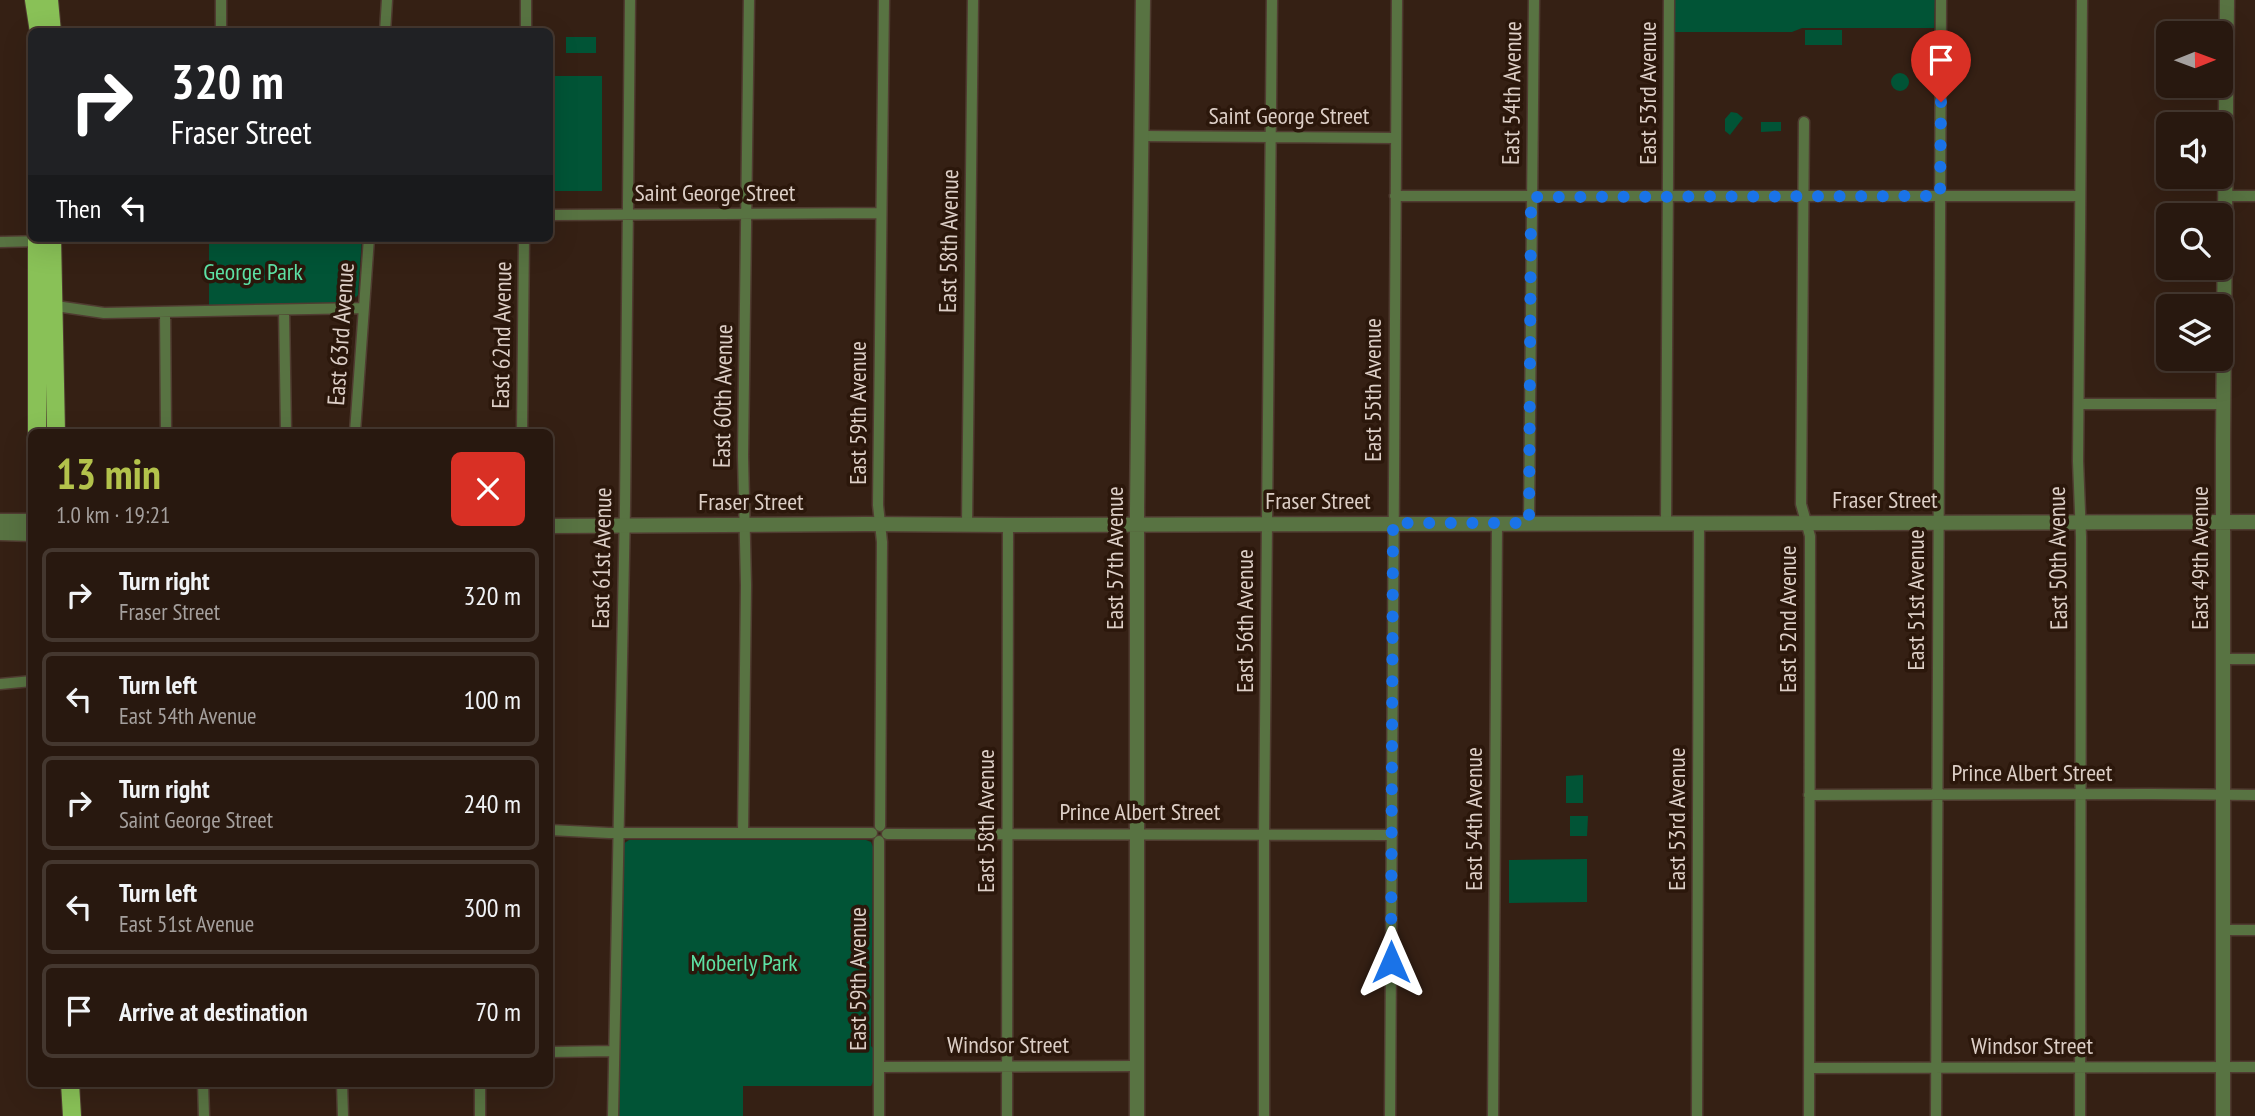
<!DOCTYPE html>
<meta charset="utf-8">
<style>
body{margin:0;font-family:"PT Sans Narrow",sans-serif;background:#302118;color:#f1f3f6;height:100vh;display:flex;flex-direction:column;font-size:26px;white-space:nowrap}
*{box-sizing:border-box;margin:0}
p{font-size:23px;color:#a5a09e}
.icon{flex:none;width:38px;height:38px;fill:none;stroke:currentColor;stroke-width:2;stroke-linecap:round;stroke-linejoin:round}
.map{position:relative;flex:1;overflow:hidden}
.drawer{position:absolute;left:28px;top:429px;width:525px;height:658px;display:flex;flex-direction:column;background:#28180f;border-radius:10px;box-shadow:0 7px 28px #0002,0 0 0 2px #44372f}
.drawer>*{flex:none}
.banner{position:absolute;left:28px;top:28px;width:525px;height:214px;border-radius:10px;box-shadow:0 7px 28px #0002,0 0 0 2px #44372f;background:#202124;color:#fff;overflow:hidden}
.needle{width:46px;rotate:89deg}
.fabs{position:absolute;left:2156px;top:21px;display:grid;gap:14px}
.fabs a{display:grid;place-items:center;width:77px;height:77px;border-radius:10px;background:#28180f;box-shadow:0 7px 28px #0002,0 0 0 2px #44372f;font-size:35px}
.pin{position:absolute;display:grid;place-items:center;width:60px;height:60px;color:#fff;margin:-72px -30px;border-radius:50% 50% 50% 0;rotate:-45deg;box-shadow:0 0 7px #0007}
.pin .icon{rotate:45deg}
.me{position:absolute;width:77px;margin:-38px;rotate:0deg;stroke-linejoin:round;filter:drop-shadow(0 0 5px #0008)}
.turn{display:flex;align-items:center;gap:24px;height:147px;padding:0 28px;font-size:32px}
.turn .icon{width:91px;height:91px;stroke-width:2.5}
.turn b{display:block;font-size:49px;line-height:60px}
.then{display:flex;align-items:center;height:66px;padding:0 28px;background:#0003;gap:14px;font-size:26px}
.round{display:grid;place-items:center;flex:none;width:74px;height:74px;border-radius:10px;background:#302118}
.head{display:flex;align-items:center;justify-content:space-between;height:119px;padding:0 28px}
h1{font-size:42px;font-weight:700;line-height:52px;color:#b3c24b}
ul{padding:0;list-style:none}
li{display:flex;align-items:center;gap:21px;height:94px;margin:0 14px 10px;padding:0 14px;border:4px solid #44372f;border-radius:10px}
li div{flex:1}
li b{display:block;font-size:26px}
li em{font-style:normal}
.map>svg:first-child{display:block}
</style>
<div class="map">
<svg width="2255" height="1116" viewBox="0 0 2255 1116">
<rect width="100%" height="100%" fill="#352014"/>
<!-- green -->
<path fill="#015436" d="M1675,0H1935L1934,28H1802L1792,32H1674Z
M1805,30H1842V45H1805Z
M566,37H596V53H566Z
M1891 82a9 9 0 1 1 18 0a9 9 0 1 1-18 0Z
M550,76H602V191H550Z
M1731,112L1737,113L1743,118L1730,135L1725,131V119Z
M1761,122H1781V131L1761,132Z
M209,238H362L358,295L351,302L209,308Z
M1583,775V803H1566V776Z
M1570,816H1588L1587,836H1570Z
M629,840H866L871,842L873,847L871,1046L873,1048V1082L871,1086H743V1116H619L623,844Z
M1587,859V902L1509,903V860Z"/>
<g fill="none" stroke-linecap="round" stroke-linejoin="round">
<defs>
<path id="minor" d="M221,0V32
M385,32L387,0
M526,32V0
M1804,122L1801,504L1810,536L1809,1116
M1142,136L1395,138
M1395,196H2080
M2225,196H2255
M550,215L881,213
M0,242L43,241
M49,305L104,313L364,308
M284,310L286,432
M165,312L166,432
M2079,404H2223
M355,432L369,238
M522,432L524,238
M1529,523L1534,0
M1666,523L1669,0
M967,525L973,0
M2222,659H2255
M0,684L32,681
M1809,795L2152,794L2255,795
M880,826L882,542L878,505L884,0
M550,830L609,833H872
M743,833L746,585L743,456L749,0
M887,834L1392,835
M2223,930H2255
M550,1052L613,1051
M879,1067L1137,1066
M1809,1068L2255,1067
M203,1083L204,1116
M342,1083L343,1116
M480,1116V1083
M613,1116L625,507L630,0
M879,1116V841
M1007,1116L1008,525
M1264,1116V834L1272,0
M1390,1116L1397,0
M1493,1116L1497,523
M1697,1116L1699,523
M1936,1116L1941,0
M2080,1116L2081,537L2078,461L2082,0"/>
<path id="tertiary" d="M0,521H32
M550,526L866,524L1008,525L2255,522
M0,533L32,534
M1137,1116V508L1143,0
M2223,1116V441L2227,0"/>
<path id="primary" d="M34,0L39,32
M49,0L52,32
M52,238L56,432
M37,432V238
M70,1083L72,1116"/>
</defs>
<!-- minor casing -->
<use href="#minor" stroke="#503c31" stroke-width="13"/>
<!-- tertiary casing -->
<use href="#tertiary" stroke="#503c31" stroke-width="17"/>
<!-- primary casing -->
<use href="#primary" stroke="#503c31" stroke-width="20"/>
<!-- minor -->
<use href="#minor" stroke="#587342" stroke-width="10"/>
<!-- tertiary -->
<use href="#tertiary" stroke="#587342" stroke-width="14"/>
<!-- primary -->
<use href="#primary" stroke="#89c157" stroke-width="18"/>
</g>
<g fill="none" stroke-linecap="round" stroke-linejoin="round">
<!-- route -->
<path stroke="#1a73e8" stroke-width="12" stroke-dasharray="0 21.6" d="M1391,962L1393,523H1529L1531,197L1940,196L1941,102"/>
</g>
<g text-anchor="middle" stroke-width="7" stroke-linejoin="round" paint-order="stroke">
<!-- street labels -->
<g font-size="24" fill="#ddcfc7" stroke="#2b170b">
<text transform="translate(1512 93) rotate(-89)" y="8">East 54th Avenue</text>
<text transform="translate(1648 93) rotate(-90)" y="8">East 53rd Avenue</text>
<text x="1289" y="124">Saint George Street</text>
<text x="715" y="201">Saint George Street</text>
<text transform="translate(949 241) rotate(-89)" y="8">East 58th Avenue</text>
<text transform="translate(341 334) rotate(-86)" y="8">East 63rd Avenue</text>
<text transform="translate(502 335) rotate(-89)" y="8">East 62nd Avenue</text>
<text transform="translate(1373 390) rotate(-90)" y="8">East 55th Avenue</text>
<text transform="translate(723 396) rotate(-89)" y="8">East 60th Avenue</text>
<text transform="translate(858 413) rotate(-90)" y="8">East 59th Avenue</text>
<text x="1885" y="508">Fraser Street</text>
<text x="1318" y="509">Fraser Street</text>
<text x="751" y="510">Fraser Street</text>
<text transform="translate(602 558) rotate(-89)" y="8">East 61st Avenue</text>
<text transform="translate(1115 558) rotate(-90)" y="8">East 57th Avenue</text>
<text transform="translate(2058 558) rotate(-91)" y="8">East 50th Avenue</text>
<text transform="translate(2200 558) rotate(-90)" y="8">East 49th Avenue</text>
<text transform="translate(1916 600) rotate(-90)" y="8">East 51st Avenue</text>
<text transform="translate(1788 619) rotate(-90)" y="8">East 52nd Avenue</text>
<text transform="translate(1245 621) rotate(-90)" y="8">East 56th Avenue</text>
<text x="2032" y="781">Prince Albert Street</text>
<text x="1140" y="820">Prince Albert Street</text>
<text transform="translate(1474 819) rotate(-90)" y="8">East 54th Avenue</text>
<text transform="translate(1677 819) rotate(-90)" y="8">East 53rd Avenue</text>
<text transform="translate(986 821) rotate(-90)" y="8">East 58th Avenue</text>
<text transform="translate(858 979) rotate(-90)" y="8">East 59th Avenue</text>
<text x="1008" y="1053">Windsor Street</text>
<text x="2032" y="1054">Windsor Street</text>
</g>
<!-- park labels -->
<g font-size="24" fill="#5de1a4" stroke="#2b170b">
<text x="253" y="280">George Park</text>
<text x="744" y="971">Moberly Park</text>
</g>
</g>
</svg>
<div class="fabs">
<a><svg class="needle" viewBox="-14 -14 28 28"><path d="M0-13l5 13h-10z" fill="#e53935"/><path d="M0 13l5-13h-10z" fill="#a5a09e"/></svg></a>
<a><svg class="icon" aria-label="sound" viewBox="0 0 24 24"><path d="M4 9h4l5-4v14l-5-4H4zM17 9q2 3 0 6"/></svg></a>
<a><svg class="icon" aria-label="search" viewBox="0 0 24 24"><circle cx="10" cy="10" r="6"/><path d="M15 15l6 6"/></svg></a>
<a><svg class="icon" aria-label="layers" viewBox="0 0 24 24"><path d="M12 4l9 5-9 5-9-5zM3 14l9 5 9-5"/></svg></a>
</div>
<div class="pin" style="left:1941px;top:102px;background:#d93025"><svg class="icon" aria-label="arrive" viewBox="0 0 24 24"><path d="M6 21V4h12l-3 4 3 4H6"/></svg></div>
<svg class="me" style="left:1391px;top:962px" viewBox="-20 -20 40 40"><path d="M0-17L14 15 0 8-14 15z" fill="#1a73e8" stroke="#fff" stroke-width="4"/></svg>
<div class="banner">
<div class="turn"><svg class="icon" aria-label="right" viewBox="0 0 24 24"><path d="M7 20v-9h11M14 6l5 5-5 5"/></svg><div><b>320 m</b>Fraser Street</div></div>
<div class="then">Then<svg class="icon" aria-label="left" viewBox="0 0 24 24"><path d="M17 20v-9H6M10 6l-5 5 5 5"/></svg></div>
</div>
<section class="drawer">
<div class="head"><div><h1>13 min</h1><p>1.0 km · 19:21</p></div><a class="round" style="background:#d93025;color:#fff"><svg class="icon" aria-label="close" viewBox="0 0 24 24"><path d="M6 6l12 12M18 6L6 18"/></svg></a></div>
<ul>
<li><svg class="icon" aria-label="right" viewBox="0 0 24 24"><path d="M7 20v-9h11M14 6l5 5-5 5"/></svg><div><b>Turn right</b><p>Fraser Street</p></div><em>320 m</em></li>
<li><svg class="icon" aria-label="left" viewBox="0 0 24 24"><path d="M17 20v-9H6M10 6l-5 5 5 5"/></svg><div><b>Turn left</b><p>East 54th Avenue</p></div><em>100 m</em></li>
<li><svg class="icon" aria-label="right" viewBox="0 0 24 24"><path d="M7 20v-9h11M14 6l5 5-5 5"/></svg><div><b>Turn right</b><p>Saint George Street</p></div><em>240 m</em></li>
<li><svg class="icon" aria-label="left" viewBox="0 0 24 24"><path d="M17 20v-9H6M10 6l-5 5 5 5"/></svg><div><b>Turn left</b><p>East 51st Avenue</p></div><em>300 m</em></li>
<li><svg class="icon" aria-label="arrive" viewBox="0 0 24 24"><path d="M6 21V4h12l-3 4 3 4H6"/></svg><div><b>Arrive at destination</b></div><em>70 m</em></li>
</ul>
</section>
</div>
